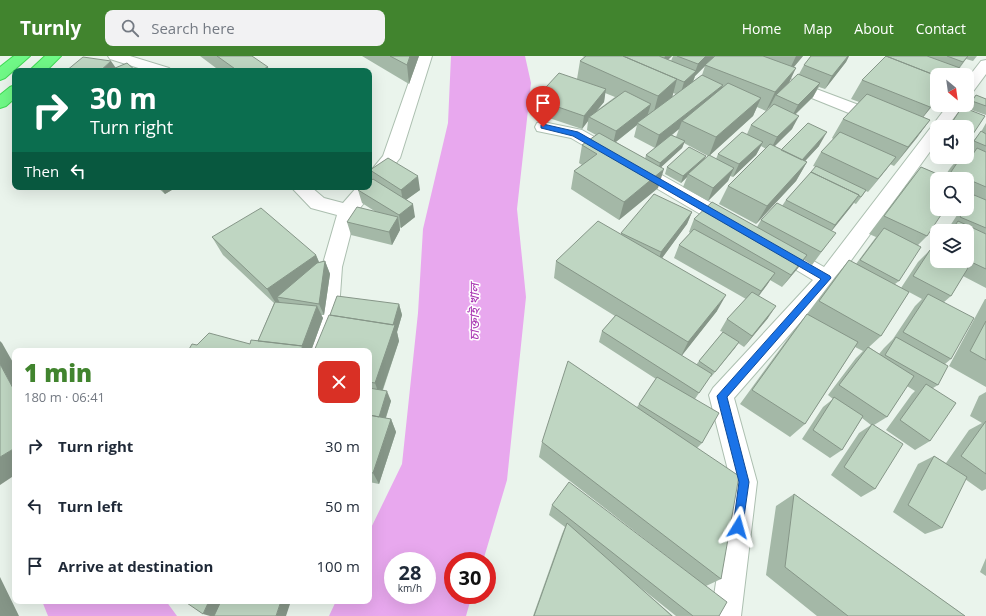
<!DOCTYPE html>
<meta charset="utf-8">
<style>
body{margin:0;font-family:"Open Sans","Noto Sans Bengali",sans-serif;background:#f2f2f3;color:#1f2937;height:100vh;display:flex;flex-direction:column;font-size:15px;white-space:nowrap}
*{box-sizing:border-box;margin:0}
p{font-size:13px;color:#747a83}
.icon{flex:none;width:22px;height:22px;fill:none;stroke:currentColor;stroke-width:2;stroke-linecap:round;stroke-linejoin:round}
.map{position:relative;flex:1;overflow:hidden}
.panel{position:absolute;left:12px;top:292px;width:360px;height:256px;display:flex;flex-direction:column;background:#fff;border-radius:8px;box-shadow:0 4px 16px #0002}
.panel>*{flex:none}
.hud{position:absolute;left:12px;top:12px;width:360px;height:122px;border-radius:8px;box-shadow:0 4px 16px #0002;background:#0b6e4f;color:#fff;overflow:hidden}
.needle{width:26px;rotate:151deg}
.buttons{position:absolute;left:930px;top:12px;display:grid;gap:8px}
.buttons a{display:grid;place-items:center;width:44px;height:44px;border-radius:8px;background:#fff;box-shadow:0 4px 16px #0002;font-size:20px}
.speed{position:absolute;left:384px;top:496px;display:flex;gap:8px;font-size:20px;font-weight:700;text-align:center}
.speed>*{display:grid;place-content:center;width:52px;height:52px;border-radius:50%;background:#fff;box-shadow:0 4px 16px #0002;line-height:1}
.speed small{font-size:10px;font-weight:400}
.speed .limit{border:6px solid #d22;background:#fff;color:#111}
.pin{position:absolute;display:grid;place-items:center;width:34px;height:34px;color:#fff;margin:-41px -17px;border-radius:50% 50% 50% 0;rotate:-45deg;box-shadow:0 0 4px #0007}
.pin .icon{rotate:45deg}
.me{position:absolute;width:44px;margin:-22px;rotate:8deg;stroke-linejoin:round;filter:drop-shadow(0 0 3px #0008)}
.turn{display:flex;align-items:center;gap:14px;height:84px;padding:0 12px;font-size:18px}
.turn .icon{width:52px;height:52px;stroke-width:2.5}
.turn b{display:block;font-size:28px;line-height:34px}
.then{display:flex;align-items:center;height:38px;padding:0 12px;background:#0003;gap:8px;font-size:15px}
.round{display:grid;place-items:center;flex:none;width:42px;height:42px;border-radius:8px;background:#f2f2f3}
.head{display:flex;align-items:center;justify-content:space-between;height:68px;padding:0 12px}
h1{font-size:24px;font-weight:800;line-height:30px;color:#41842e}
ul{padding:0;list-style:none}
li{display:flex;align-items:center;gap:12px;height:60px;padding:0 12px}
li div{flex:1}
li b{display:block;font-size:15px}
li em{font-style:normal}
header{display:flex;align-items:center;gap:24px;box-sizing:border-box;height:56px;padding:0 20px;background:#41842e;color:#fff}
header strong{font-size:19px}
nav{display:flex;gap:22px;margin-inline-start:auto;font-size:14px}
.search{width:280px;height:36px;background:#f2f2f3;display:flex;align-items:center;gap:10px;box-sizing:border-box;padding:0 14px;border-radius:8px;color:#747a83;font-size:15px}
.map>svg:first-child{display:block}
</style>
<header>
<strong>Turnly</strong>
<div class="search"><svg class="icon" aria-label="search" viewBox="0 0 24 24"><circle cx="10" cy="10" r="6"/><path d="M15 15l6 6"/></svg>Search here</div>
<nav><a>Home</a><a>Map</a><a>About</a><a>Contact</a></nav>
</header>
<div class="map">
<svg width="986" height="560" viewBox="0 0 986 560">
<rect width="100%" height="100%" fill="#eaf4ec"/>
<!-- water -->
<path fill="#e8a8ee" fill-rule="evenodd" d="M451,0H525L531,27L517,153L526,241L507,424L483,505H453V539H472L466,560H329L336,545H369V476L402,408L418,257L423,173L448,67ZM393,505H427V539H393Z
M42,545H166L177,560H48Z"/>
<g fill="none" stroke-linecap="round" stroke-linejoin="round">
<defs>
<path id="street" d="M108,0H130L169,12L172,15H148L110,3Z
M418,0H432L400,102L356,157L342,211L338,267L330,295H308L316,267L322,211L337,159L311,152L291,131H311L324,142L343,147L357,131H369V117L383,100Z
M986,4V18L972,37L967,39V23L981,5Z
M787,22L888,60L890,64L888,68L882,69L876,68L782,30L779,27L782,24Z
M948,49H964L948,71H937V86L834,228L734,342L757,426L741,560H711L731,426L709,339L713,332L813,224L768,197L765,192L768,187L775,185L782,187L824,211Z
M543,66L582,74L738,162L741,167L738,172L731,174L724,172L571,82L537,75L535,71L537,67Z"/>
<path id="highway" d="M14,0H30L5,22L0,24V11Z
M45,0H61L46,15H29Z
M15,29V42L6,50L0,52V39L10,31Z"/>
</defs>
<!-- street casing -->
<use href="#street" stroke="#acbfb0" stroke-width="2"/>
<!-- highway casing -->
<use href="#highway" stroke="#3fd954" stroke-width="2"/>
<!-- street -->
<use href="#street" fill="#fff" fill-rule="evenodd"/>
<!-- highway -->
<use href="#highway" fill="#70f987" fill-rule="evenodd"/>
</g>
<!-- wall -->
<path fill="#a4b8a7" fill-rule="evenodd" d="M200,0H252L269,15H220Z
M362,0H419L409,28Z
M582,0H672L668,4L671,5L673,0H714V1L715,0H803L794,11L789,27L799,18L804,9L811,0H849L846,6L825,33L819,31L813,41L796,58L792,73L774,90L781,94L819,90L805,105L807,106L796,125L756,168L719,148L728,130L766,93L761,90L756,99L733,121L730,120L728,125L708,145L683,131L687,121L681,127L665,118L667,111L706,100L704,104L708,100L684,87L682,92L661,111L658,132L619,164L571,133L574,115L582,109L579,107L582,89L596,79L587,74L588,65L582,73L534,57L535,43L577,23L580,5L585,1ZM705,10L702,19L693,26L695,20ZM605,37L615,41L596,55L604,46ZM673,37L676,38L672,41ZM770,50L769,52H770L751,69L747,78L718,98L716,103L709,100L753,60L757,51L766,55ZM637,69L634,81L655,92L646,99L645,103L616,86ZM679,73L676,81L672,79Z
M886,0H977L973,5L966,3L955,19H937V44L923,61L930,64L894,110L890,108L868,136L866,135L856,148L854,147L831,175L826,190L812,209L804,204L798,212L782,231L770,224L759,240L768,262L744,291L738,287L711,321L710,320L695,343L702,387L697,392L721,523L706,530L719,560H676L636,528L673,560H533L562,478L565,471L549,459L552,449L691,519L539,401L542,386L637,351L656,323L599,286L602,275L615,260L554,222L556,205L621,179V177L692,156L687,168L662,202L717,255L681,300L696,309L699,305L723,276L720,275L727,263L746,243L674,202L679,189L690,177L689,176L694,163L757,171L761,164L782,150L786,144L816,111L813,110L821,96L833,83L832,82L843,63L859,46L851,43L862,24Z
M976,39L986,43V59L966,52Z
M962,51L971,81L967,86V71H947Z
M986,67V232L963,220L951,240L944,246L951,303L945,308L938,329L933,332L930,385L915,394L886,374L912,338L915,335L907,330L887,361L874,369L875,433L861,441L831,419L859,377L871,369L862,362L842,394L830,402L802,383L823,351L833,343L828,339L856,302L863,295L855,291L805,368L790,381L740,348L794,274L807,258L835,221L849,204L856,208L876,181L869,178L906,129L921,111L944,121L951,111L960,101H967V92L981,76ZM937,123H967V141L970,143L967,146V153H961L948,173L949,174L948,175H967V205H937V190L934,195L930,194L918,206L901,232L895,228L899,225L918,189L927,180ZM909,236L922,243L915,250L893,283L884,292L879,298L869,291L881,280Z
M370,114L420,134L406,144L415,161L401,172L400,171V174L392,189L351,179L347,166L376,156L362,147L358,134L372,124Z
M157,131H177L165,138Z
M212,181L316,199L319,206L325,205L330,218L324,259H321L323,262L311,295L197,289L250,288L258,285L274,247L223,199Z
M985,243H986V331L949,310Z
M399,248L402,259L397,276L399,285L383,334L391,345L386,362L391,363L396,376L379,428L369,426V295Z
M986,336V433L982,435L965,423L942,472L925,478L893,456L918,408L934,400L946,407L969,374L982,367L970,360L979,340Z
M794,438L965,560H817L766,519L776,450Z
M986,502V520L980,516Z"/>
<!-- shaded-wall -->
<path fill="#869688" d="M410,0H419L409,28L407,9Z
M665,0H672L662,9Z
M706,0H714L713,2L695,20L692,28L680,40L684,26L695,16L698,8Z
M796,0H803L787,19Z
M848,0H849L846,6L825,33L832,20Z
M968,0L962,8L953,19L963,6Z
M111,5L118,15H100Z
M268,11L269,15H259Z
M796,12L787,31L776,39L770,50L766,55L775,36Z
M677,23L672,42L653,59L658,40Z
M820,27L813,41L791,62L798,49Z
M723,29L718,42L682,65L679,73L655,92L659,79Z
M606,33L604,46L591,62L589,61L588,65L582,73L584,60Z
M761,42L753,60L709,100L716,81Z
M937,43V44L916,70L930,51Z
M651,48L647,61L637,67V69L613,88L616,75Z
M799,60L792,73L770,95L777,81Z
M930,64L916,83L894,110L908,91Z
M827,76L819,90L794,117L802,104Z
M685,85L682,92L658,114L660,107Z
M763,86L756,99L733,121L739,108Z
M706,100L703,106L688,118L687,121L681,127L683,120Z
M896,101L886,114L868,136L878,123Z
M807,106L796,125L756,168L767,150Z
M734,112L728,125L708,145L713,132Z
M664,113L658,132L619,164L624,146Z
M418,120L420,134L403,146L401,134Z
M160,131H177L165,138Z
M859,139L850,152L826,182L835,169Z
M413,148L415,161L401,172L399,159Z
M692,156L687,168L657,209L661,196Z
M398,161L400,174L392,189L389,176Z
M316,199L323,216L325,205L330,218L324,259L319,248L277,241L280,247L277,249L267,233Z
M807,199L798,212L782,231L791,219Z
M775,217L767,229L753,247L761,235Z
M726,239L717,255L680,302L688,286Z
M399,248L402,259L397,276L399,285L380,341L375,327Z
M317,250L323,262L311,295H300Z
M776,250L768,262L744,291L752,280Z
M0,285L2,287L15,310V336L0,308Z
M739,286L735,292L711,321Z
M387,335L391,345L383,370L379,361Z
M391,363L396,376L379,428L373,417Z
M15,392V419L0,429V401Z
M0,521L19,560H0Z
M209,545H222L216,560H210L203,558Z
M281,545H291L286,560H276Z"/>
<!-- building -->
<path fill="#bfd6c2" stroke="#869688" d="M217,0H252L268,11L259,15H238Z
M390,0H410L407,9Z
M586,0H623L677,23L658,40L580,5Z
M623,0H659L696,15L684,26Z
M677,0H706L698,8Z
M715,0H763L796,12L775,36L705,9Z
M811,0H848L832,20L804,9Z
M886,0L937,20V43L930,51L862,24Z
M886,0H927L960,12L954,19H937V20L886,0L884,2Z
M947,0H968L963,6Z
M83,1L111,5L100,15H66Z
M127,7L136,15H108Z
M559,17L606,33L584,60L535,43Z
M798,18L820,27L798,49L776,39Z
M702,19L723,29L659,79L637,67Z
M728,27L761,42L716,81L682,65Z
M625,35L651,48L616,75L589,61Z
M867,38L930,64L908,91L843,63Z
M976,39L986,43V50L972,45Z
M774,48L799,60L777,81L751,69Z
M962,51L985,60L971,81L967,79V71H949Z
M808,67L827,76L802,104L781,94Z
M981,75L986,78V90L974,85Z
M742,76L763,86L739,108L718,98Z
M840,76L896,101L878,123L821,96Z
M599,77L664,113L624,146L574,115L597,98L582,89Z
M671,79L685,85L660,107L646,99Z
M770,88L807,106L767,150L728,130Z
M689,91L706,100L683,120L667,111Z
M977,92L986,96V131L951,116L961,101H967V99L971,101Z
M709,99L734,112L713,132L688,118Z
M388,102L418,120L401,134L370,114Z
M816,110L866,134L861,141L859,140V139L811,116Z
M921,111L949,123H937V153H945L927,180L884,160Z
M811,116L859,139L835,169L786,144Z
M373,123L413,148L399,159L358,134L362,131H369V126Z
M654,138L692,156L661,196L621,177Z
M974,139L986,144V172L960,161L965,153H967V150Z
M712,146L807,199L791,219L694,163Z
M777,147L836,177L821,196L761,164Z
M357,151L398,161L389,176L347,166Z
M261,152L316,199L267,233L212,181Z
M598,165L726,239L688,286L556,205Z
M958,165L986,178V213L967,204V175H951Z
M884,172L921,191L899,225L860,204Z
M694,173L775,217L761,235L679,189Z
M930,194L937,197V205H953L968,212L951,240L913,220Z
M849,204L909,236L881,280L819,245Z
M325,205L319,248L277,241L317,207Z
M752,236L776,250L752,280L727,263Z
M928,238L974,262L951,303L903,276Z
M337,240L399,248L393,269L330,259Z
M275,246L317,250L302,290L258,285Z
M807,258L858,286L805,368L752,334Z
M329,259L395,269L375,327L369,326V295H314Z
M616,259L712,318L699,337L602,275Z
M986,265V304L970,295Z
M723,276L739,286L715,316L699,305Z
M209,277L250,288L251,284L303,290L300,295H188L192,288L197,289Z
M896,281L948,310L938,329L885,299Z
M868,291L914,320L887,361L839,329Z
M568,305L739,420L721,523L542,386Z
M0,308L15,336V392L0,401Z
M657,321L719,357L702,387L639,348Z
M926,328L956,347L930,385L900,364Z
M369,332L387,335L379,361L369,359Z
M834,341L863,360L842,394L813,374Z
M369,359L391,363L373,417L369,416Z
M986,365V418L961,400Z
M872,368L903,388L875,433L844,411Z
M934,400L967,421L942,472L908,449Z
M569,426L727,546L719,560H693L552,449Z
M794,438L965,560H848L785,511Z
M567,467L672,560H534Z
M184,545H209L203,558Z
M221,545H281L276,560H214Z"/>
<!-- route -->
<path fill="#1a73e8" stroke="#114b97" d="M543,68L578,76L830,220L831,222L727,341L749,426L742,475L738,477L734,475L733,471L739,426L717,340L821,223L573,80L541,72V69Z"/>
<g text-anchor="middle" stroke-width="3" stroke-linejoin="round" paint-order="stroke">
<!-- water labels -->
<g font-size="13" font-style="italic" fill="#a834b1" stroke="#fff">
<text transform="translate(474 256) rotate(-90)" y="5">চাক্তাই খাল</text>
</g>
</g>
</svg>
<div class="buttons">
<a><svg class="needle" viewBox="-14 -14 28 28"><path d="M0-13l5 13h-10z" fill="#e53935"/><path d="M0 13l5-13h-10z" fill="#747a83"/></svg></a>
<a><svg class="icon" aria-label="sound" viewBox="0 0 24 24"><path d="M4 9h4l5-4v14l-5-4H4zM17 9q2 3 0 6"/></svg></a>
<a><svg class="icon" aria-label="search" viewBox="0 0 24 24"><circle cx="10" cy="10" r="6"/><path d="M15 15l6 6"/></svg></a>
<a><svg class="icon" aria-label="layers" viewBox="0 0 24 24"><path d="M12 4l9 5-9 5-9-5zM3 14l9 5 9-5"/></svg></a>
</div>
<div class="speed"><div>28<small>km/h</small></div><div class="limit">30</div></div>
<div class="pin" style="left:543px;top:71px;background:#d93025"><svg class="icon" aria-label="arrive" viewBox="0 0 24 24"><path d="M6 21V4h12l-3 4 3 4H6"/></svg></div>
<svg class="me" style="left:738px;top:471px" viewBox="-20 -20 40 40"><path d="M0-17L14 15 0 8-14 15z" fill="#1a73e8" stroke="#fff" stroke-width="4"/></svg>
<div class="hud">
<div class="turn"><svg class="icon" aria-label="right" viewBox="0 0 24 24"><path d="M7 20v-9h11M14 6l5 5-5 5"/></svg><div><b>30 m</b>Turn right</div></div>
<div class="then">Then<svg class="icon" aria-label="left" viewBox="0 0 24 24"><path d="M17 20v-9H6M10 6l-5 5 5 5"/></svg></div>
</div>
<section class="panel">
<div class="head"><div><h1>1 min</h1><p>180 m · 06:41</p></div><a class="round" style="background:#d93025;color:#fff"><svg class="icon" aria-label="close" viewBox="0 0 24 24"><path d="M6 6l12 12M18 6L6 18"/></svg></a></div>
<ul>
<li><svg class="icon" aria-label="right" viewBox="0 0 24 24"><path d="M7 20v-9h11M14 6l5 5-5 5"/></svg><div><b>Turn right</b></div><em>30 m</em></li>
<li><svg class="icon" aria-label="left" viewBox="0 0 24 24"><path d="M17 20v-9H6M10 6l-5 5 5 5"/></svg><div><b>Turn left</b></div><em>50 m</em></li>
<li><svg class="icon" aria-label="arrive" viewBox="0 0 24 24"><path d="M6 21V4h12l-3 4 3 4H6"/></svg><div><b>Arrive at destination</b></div><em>100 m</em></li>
</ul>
</section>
</div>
